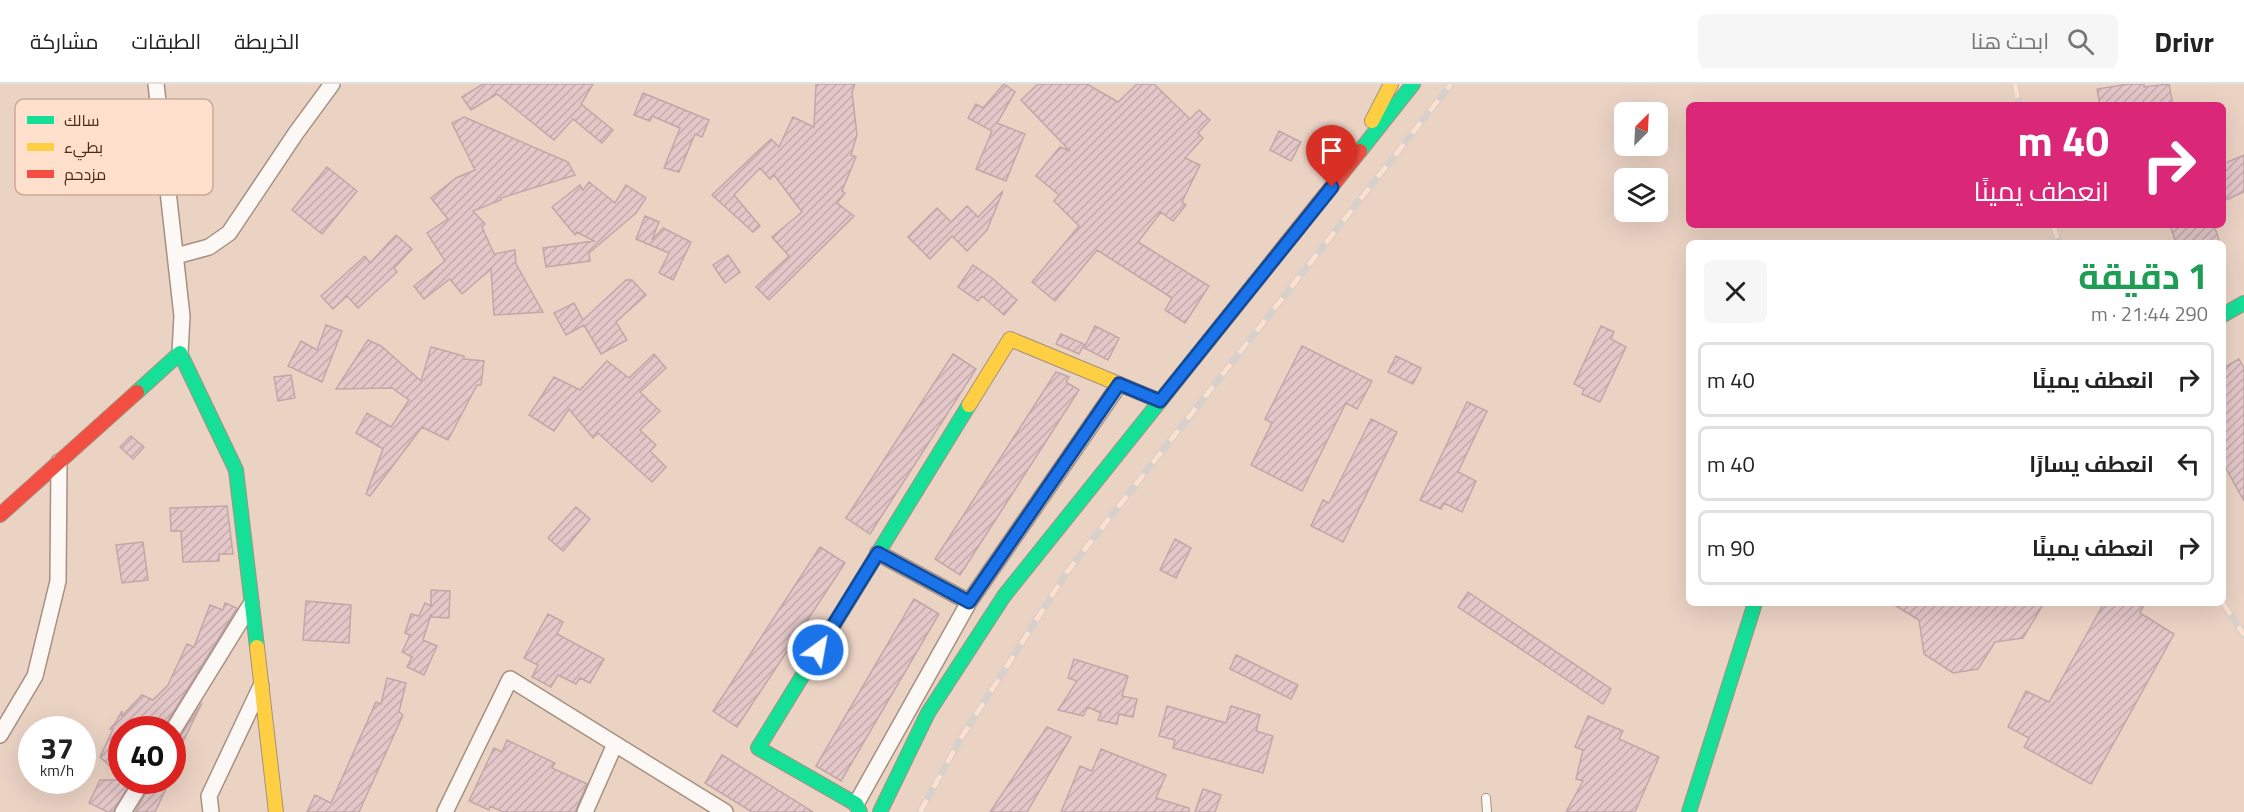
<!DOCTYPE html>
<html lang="ar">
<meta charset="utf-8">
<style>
body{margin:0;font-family:"Titillium Web",Cairo,sans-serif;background:#f6f6f6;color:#222;direction:rtl;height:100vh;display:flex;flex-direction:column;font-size:22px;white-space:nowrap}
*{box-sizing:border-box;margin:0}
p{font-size:20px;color:#767676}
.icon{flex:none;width:33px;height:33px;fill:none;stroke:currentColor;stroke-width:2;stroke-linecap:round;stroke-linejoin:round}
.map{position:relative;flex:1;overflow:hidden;direction:ltr}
.panel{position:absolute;left:1686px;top:156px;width:540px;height:366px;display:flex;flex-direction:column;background:#fff;border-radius:9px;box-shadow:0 6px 24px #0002;direction:rtl}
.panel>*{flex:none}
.hud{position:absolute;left:1686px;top:18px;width:540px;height:126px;border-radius:9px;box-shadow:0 6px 24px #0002;direction:rtl;background:#db2777;color:#fff;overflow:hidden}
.needle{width:39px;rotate:24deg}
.fabs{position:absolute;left:1614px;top:18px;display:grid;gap:12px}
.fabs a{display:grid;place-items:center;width:54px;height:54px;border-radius:9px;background:#fff;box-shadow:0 6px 24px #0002;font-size:30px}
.speed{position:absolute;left:18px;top:632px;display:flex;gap:12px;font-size:30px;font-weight:700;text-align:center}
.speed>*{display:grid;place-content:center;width:78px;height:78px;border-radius:50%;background:#fff;box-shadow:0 6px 24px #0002;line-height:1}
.speed small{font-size:15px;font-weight:400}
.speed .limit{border:9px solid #d22;background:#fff;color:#111}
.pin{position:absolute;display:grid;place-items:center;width:51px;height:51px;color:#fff;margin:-62px -26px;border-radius:50% 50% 50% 0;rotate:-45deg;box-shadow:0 0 6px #0007}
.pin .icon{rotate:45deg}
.me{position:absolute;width:66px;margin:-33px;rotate:32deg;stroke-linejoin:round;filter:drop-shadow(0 0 4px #0008)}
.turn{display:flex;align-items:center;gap:21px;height:126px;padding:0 18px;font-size:27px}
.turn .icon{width:78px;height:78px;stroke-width:2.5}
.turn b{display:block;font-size:42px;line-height:51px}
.round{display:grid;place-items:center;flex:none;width:63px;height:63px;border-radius:9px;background:#f6f6f6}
.headline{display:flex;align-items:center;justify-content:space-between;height:102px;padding:0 18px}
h1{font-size:36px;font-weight:700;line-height:45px;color:#1e9e55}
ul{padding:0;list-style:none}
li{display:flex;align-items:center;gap:18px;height:75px;margin:0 12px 9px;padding:0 6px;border:3px solid #e0e0e0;border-radius:9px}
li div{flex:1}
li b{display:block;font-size:22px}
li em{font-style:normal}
header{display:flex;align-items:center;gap:36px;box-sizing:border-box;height:84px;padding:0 30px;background:#fff;border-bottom:2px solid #e0e0e0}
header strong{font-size:28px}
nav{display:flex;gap:33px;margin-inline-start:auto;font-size:21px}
.search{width:420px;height:54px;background:#f6f6f6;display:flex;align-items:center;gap:15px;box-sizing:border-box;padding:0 21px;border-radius:9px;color:#767676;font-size:22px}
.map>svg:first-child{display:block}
</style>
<header>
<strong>Drivr</strong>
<div class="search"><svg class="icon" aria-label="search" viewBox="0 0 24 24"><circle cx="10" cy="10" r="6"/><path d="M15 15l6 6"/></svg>ابحث هنا</div>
<nav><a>الخريطة</a><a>الطبقات</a><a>مشاركة</a></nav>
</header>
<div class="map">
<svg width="2244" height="728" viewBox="0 0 2244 728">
<defs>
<pattern id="building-hatch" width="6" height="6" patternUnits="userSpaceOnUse" patternTransform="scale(1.5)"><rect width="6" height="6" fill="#e4c7c8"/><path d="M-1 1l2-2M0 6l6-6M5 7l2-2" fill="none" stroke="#c5abab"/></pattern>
</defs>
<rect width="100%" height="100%" fill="#ebd3c4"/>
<!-- building -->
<path fill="url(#building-hatch)" stroke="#c1a7a7" stroke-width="1.5" d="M483,0H593L581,20L613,46L602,59L573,35L554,56L497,10L471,26L462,13Z
M816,0H855L852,8L857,51L851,71L856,73L842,107L845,109L837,119L854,132L769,216L756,203L789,172L772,153L802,128L774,91L770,95L760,84L734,111L760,142L753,148L712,111L771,55L779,63L793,33L814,43Z
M1004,0L1015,8L997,39L1025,50L1006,97L976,85L992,47L968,34L976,20L983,24Z
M1038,0H1087L1118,18L1137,0H1154L1190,35L1199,26L1210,36L1198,49L1203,54L1185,74L1200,81L1182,118L1186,121L1173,137L1161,128L1138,158L1209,202L1185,239L1165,226L1172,214L1097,166L1055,217L1032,198L1079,142L1054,117L1059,111L1036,92L1060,63L1070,67L1021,16Z
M2129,0H2144V3L2169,0L2173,21H2100L2097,5Z
M643,9L709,36L702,53L695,50L679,88L664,84L680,44L652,32L650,37L634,31Z
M464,33L568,78L575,91L501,114V116L473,127L485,140L482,143L494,170L515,166L516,180L543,228L494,231L491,185L462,210L450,195L424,215L414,202L445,177L427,149L448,135L431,114L456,94L475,86L452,39Z
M1279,47L1301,58L1291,77L1270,66Z
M2244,71V108L2223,117V80Z
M327,83L357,107L322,150L292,126Z
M589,98L615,119L626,101L646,114L636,129L589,169L590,177L546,183L543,164L594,157L577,148L575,151L552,123L580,101L583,106Z
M1003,107L987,146L967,167L952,152L930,175L908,153L937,124L951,138L967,122L978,133Z
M645,132L659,138L652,156L663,144L691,158L673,196L659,189L669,169L636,155Z
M2170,141H2214L2220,159H2176Z
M396,151L412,165L394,184L397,188L358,224L347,212L333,225L321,212L365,172L370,179Z
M728,171L740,188L725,199L713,181Z
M973,181L992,194L1017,216L1004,231L982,212L978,217L958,203Z
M626,196H632L646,211L616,238L627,256L601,270L584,241L566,251L554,229L574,219L583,236Z
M326,241L342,247L322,298L288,282L301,257L317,266Z
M1095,242L1119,254L1108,276L1084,264Z
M1601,242L1614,248L1611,255L1626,263L1600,318L1582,310L1584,305L1574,300Z
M1061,250L1084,260L1079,270L1056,260Z
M368,256L381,262L421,297L431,263L464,272V275L484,277L481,301H477L448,356L422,343L370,412L366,410L383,365L356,349L367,329L391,343L409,316L392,304L336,305Z
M1302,262L1372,297L1357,325L1346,319L1302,407L1251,381L1272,339L1265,335Z
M654,270L666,284L640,308L660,327L640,346L656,361L650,367L666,383L652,398L598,349L593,354L569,325L554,347L529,331L554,293L580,306L607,277L629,294Z
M953,270L976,285L870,450L846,434Z
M1396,272L1421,284L1413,300L1388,288Z
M2239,275L2244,284V417L2223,379V284Z
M1056,288L1069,293L1066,298L1079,306L960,491L935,475Z
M291,291L295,314L278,317L274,293Z
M1467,318L1487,327L1458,388L1476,397L1462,428L1444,419L1441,425L1420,416Z
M1371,335L1397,348L1343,458L1311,442L1323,416L1329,419Z
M131,352L144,363L133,375L120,363Z
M227,422L233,470H219V477L183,478L181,447H171L170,424Z
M576,423L590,435L563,467L548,454Z
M1175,455L1191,464L1176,494L1160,486Z
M143,458L148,496L122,499L116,461Z
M820,463L845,479L737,643L713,627Z
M431,506L450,507L449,534L431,533V530L423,556L437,562L424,591L407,583L412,573L402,568L410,551L405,549L411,530L419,532L425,519L431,522Z
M1468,508L1611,605L1603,620L1458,523Z
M914,515L939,530L841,697L816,682Z
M306,517L351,521L349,559L303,556Z
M225,519L237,524L163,645H122V693L100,673L113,645H110L116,638L122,627V632L142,611L153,616L168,601L187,560L194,563L210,521L223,526Z
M1891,519H2044L2023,554L1995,558L1978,585L1953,589L1924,570L1919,536Z
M2104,519H2145L2140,529L2174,550L2091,700L2024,663L2029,654L2008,643L2026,607L2049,618Z
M548,530L563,538L557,550L604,575L590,599L580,594L576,600L558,591L551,603L532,593L538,581L524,574Z
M1236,571L1298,601L1291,615L1230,585Z
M1074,575L1128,592L1122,612L1137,615L1133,633L1119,630L1117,640L1098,636L1101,629L1088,623L1083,632L1058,626L1077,597L1068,594Z
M387,594L406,599L399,628L403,631L359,728H307L315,711L331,719L376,618L381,620Z
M202,619L172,680V658L180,653Z
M1167,622L1226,639L1231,622L1260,631L1256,647L1273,652L1263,689L1173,664L1175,656L1159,652Z
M1588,632L1623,647L1619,655L1659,673L1635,728H1566L1583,697L1576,695L1583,666L1575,663Z
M1047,643L1071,653L1027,728H990Z
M507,656L555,679L552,684L587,700L575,728H503L490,722L489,726L469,717L494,664L502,668Z
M1101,665L1166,691L1156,714L1189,724V728H1061L1080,682L1092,687Z
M722,671L813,728H752L705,699Z
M100,696H132L113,728H108L89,719Z
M153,696H170L155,728H135Z
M1203,705L1221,711L1215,728H1195Z"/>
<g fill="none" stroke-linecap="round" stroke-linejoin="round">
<defs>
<path id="lane" d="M1486,714L1487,728"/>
<path id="street" d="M156,0L182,232L180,269
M176,172L209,163L229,149L296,49L332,0
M878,469L969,518
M172,648L251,520
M0,651L35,592L58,497L59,378
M856,720L969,518L1119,301
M123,728L143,696
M211,728L209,712L261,602
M445,728L510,595L725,728
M585,728L615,660"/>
<path id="fast" d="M1360,67L1413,0
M2223,231L2244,219
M137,308L180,269L236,386L257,563
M860,728L856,720L758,664L969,321
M880,728L928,629L1004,512L1209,256
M1689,728L1755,519"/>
<path id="slow" d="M1372,37L1391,0
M969,321L1010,255L1160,317
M257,563L276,728"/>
<path id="jam" d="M1209,256L1360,67
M0,431L137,308"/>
</defs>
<!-- lane casing -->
<use href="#lane" stroke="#a79080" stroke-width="10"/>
<!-- street casing -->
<use href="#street" stroke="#a79080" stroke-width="18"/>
<!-- fast casing -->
<use href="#fast" stroke="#a79080" stroke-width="16"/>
<!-- slow casing -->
<use href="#slow" stroke="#a79080" stroke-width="16"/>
<!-- jam casing -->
<use href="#jam" stroke="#a79080" stroke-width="16"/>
<!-- lane -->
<use href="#lane" stroke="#fcf8f6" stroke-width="8"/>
<!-- street -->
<use href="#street" stroke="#fcf8f6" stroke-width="15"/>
<!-- fast -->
<use href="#fast" stroke="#16e098" stroke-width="14"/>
<!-- slow -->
<use href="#slow" stroke="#ffcf43" stroke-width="14"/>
<!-- jam -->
<use href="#jam" stroke="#f24e42" stroke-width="14"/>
<defs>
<path id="rail" d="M2015,0L2019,21
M2053,141L2059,159
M2223,519L2244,551
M920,728L961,654L1067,488L1451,0"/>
</defs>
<!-- rail casing -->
<use href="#rail" stroke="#d8d0cb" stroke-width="7"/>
<!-- rail -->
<use href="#rail" stroke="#ffe0cd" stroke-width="4.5" stroke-dasharray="14" stroke-linecap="butt"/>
</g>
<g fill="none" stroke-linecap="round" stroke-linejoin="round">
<defs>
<path id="route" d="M818,566L878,469L969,518L1119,300L1160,317L1332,103"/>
</defs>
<!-- route casing -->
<use href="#route" stroke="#114b97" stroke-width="15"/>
<!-- route -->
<use href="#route" stroke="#1a73e8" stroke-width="10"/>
</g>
<!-- legend -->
<rect x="15" y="15" width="198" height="96" rx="9" fill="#ffe0cd" stroke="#c9aa97" stroke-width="1.5"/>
<rect x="27" y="32" width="27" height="8" fill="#16e098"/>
<rect x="27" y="59" width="27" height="8" fill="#ffcf43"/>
<rect x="27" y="86" width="27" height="8" fill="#f24e42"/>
<g font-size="16" fill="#4a2d19">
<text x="64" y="42">سالك</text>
<text x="64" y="69">بطيء</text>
<text x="64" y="96">مزدحم</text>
</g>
</svg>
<div class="fabs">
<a><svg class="needle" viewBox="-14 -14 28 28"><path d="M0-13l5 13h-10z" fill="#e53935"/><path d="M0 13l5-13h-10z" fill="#767676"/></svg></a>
<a><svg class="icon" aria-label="layers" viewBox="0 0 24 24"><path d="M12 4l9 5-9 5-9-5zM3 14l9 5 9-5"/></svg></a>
</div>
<div class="speed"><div>37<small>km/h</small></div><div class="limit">40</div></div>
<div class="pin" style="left:1332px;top:103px;background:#d93025"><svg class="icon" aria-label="arrive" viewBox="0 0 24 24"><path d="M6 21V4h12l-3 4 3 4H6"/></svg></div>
<svg class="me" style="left:818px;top:566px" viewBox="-20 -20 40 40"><circle r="17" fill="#1a73e8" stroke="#fff" stroke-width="3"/><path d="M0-11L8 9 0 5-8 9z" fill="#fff"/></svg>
<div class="hud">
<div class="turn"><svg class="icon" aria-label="right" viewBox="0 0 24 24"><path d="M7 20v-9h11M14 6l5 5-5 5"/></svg><div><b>40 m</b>انعطف يمينًا</div></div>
</div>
<section class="panel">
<div class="headline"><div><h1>1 دقيقة</h1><p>290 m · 21:44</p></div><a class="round"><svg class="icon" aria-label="close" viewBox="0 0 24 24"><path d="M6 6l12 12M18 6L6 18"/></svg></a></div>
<ul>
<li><svg class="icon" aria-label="right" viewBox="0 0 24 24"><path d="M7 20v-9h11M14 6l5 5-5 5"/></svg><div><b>انعطف يمينًا</b></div><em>40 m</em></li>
<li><svg class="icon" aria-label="left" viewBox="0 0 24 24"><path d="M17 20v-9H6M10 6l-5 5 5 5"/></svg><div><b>انعطف يسارًا</b></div><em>40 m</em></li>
<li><svg class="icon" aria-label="right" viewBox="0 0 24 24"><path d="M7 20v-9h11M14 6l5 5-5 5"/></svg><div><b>انعطف يمينًا</b></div><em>90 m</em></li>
</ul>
</section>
</div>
